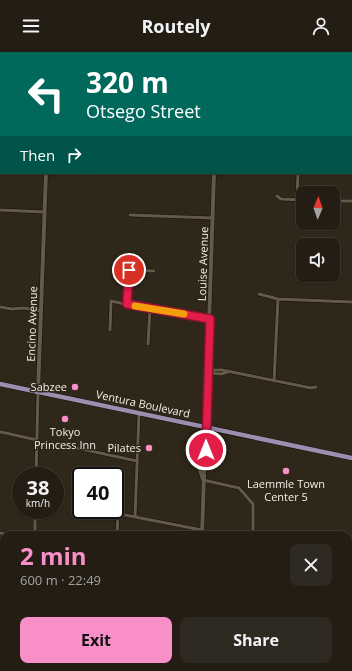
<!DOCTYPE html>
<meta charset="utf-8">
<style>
body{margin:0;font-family:"Open Sans",sans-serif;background:#2f2a21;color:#f1f3f6;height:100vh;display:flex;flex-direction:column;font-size:15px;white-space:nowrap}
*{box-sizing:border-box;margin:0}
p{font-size:13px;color:#a3a2a0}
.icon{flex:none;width:22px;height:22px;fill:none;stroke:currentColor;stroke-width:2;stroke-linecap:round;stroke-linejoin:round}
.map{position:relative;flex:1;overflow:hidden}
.drawer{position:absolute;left:0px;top:479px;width:352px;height:140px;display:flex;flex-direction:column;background:#231d13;border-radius:12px 12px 0 0;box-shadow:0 1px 3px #0004,0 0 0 1px #403b33}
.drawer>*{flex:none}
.guide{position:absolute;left:0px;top:0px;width:352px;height:122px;box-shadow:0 1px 3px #0004,0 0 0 1px #403b33;background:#00695c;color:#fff;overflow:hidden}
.needle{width:26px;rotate:2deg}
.fabs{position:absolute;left:296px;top:134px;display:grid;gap:8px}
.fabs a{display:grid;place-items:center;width:44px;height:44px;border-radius:8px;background:#231d13;box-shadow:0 1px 3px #0004,0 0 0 1px #403b33;font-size:20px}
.speed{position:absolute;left:12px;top:415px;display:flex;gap:8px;font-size:20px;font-weight:700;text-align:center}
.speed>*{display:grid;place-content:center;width:52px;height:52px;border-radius:50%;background:#231d13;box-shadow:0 1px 3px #0004,0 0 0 1px #403b33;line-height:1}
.speed small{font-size:10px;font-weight:400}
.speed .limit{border:2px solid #111;border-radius:6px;background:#fff;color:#111}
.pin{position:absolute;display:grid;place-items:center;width:34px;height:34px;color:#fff;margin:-17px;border:2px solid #fff;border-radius:50%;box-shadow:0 1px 4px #0007}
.me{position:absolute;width:44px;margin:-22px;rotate:0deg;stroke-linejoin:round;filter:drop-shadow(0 0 3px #0008)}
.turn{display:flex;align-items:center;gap:14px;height:84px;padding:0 20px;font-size:18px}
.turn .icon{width:52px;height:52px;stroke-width:2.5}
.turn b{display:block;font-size:28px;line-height:34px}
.then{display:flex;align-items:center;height:38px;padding:0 20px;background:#0003;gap:8px;font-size:15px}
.round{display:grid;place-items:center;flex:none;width:42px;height:42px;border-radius:8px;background:#2f2a21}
.overview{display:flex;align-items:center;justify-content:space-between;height:68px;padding:0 20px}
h1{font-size:24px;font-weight:700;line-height:30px;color:#f98fc9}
.cta{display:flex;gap:8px;margin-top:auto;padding:8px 20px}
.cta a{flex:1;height:46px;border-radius:8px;background:#f98fc9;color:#111;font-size:16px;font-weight:700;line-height:46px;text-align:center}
.cta a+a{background:#2f2a21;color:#f1f3f6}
header{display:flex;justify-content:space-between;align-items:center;height:52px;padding:0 20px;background:#231d13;font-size:18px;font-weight:700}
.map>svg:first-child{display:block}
</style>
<header><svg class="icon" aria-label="menu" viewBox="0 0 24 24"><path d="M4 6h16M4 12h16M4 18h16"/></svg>Routely<svg class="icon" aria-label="person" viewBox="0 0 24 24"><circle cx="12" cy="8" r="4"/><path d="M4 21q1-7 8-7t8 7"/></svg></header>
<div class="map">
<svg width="352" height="619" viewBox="0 0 352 619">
<rect width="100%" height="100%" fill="#2f2719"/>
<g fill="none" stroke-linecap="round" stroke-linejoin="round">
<defs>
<path id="street" d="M134,1V0
M285,1V0
M334,1V0
M0,54H1
M351,108H352
M82,121V122
M277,144L281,147L303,148
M297,148L298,121
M333,149H352
M0,158L44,160
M130,163L213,166
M129,218L154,219
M259,242L278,247L352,250
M127,252L129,207
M0,255L12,257L24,256L41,259
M110,278L111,249L157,259L210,267
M148,292L150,257
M209,318H222L311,336L316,335
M209,321L221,322L228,320
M274,329L278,247
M1,380L37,388
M72,395L137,409
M36,424L38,340
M203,428L239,436L253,452V483
M99,458L202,478
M135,465L139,361
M0,481L9,483
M35,483V458
M117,483L118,462
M348,510L352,511
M0,544L4,545
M0,608L4,607
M68,615V619"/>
<path id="secondary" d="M50,1V0
M218,1V0
M38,340L46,121
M203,427C193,398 194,403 205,376
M202,483L214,121
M197,619V615"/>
<path id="primary" d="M0,332L352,406"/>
</defs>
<!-- street casing -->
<use href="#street" stroke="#171004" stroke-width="4"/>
<!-- secondary casing -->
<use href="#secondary" stroke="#171004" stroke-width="5"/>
<!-- primary casing -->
<use href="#primary" stroke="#171004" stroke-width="5.5"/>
<!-- street -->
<use href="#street" stroke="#635a4a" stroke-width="3"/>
<!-- secondary -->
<use href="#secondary" stroke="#635a4a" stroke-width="4"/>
<!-- primary -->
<use href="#primary" stroke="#9a8fb1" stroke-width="4.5"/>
</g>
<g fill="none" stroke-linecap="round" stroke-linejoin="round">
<defs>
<path id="route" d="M129,218L127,252L210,267L206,398"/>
</defs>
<!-- route casing -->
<use href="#route" stroke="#92132f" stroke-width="10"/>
<!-- route -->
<use href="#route" stroke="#e11d48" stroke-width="7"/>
<!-- slow -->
<path stroke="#f59e0b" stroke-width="7" d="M135,254L184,262"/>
</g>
<!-- markers -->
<g fill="#f98fc9" stroke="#2f2719" stroke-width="1.5">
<circle cx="75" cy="335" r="4"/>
<circle cx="65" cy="367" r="4"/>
<circle cx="149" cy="396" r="4"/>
<circle cx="286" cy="419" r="4"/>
</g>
<g text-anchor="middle" stroke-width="3" stroke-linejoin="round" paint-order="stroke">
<!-- street labels -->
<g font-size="11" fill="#f3ede4" stroke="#2f2719">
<text transform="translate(203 212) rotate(-88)" y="4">Louise Avenue</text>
<text transform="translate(32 272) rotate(-88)" y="4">Encino Avenue</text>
<text transform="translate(143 352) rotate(12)" y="4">Ventura Boulevard</text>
</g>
<!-- poi labels -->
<g font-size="11" fill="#f3ede4" stroke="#2f2719" text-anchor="end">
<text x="67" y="339">Sabzee</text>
<text x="65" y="384" text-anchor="middle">Tokyo<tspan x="65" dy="13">Princess Inn</tspan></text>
<text x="141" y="400">Pilates</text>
<text x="286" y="436" text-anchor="middle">Laemmle Town<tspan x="286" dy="13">Center 5</tspan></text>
</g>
</g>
</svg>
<div class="fabs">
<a><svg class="needle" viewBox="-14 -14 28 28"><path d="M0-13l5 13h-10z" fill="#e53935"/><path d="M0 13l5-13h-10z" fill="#a3a2a0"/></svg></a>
<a><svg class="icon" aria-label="sound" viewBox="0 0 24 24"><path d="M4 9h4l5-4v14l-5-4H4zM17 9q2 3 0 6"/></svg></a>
</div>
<div class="speed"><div>38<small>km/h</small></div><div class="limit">40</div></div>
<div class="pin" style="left:129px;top:218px;background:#d93025"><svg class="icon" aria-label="arrive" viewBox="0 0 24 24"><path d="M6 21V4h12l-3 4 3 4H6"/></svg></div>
<svg class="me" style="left:206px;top:398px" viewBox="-20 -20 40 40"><circle r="17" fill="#e11d48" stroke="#fff" stroke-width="3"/><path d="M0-11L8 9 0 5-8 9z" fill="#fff"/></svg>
<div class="guide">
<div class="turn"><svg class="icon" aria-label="left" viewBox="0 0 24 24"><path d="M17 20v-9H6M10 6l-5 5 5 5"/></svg><div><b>320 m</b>Otsego Street</div></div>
<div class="then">Then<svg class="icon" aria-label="right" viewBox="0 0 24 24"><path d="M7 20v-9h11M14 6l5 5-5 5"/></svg></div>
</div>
<section class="drawer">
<div class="overview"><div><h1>2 min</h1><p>600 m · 22:49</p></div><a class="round"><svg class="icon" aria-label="close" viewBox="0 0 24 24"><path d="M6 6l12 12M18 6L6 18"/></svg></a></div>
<div class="cta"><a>Exit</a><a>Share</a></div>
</section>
</div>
